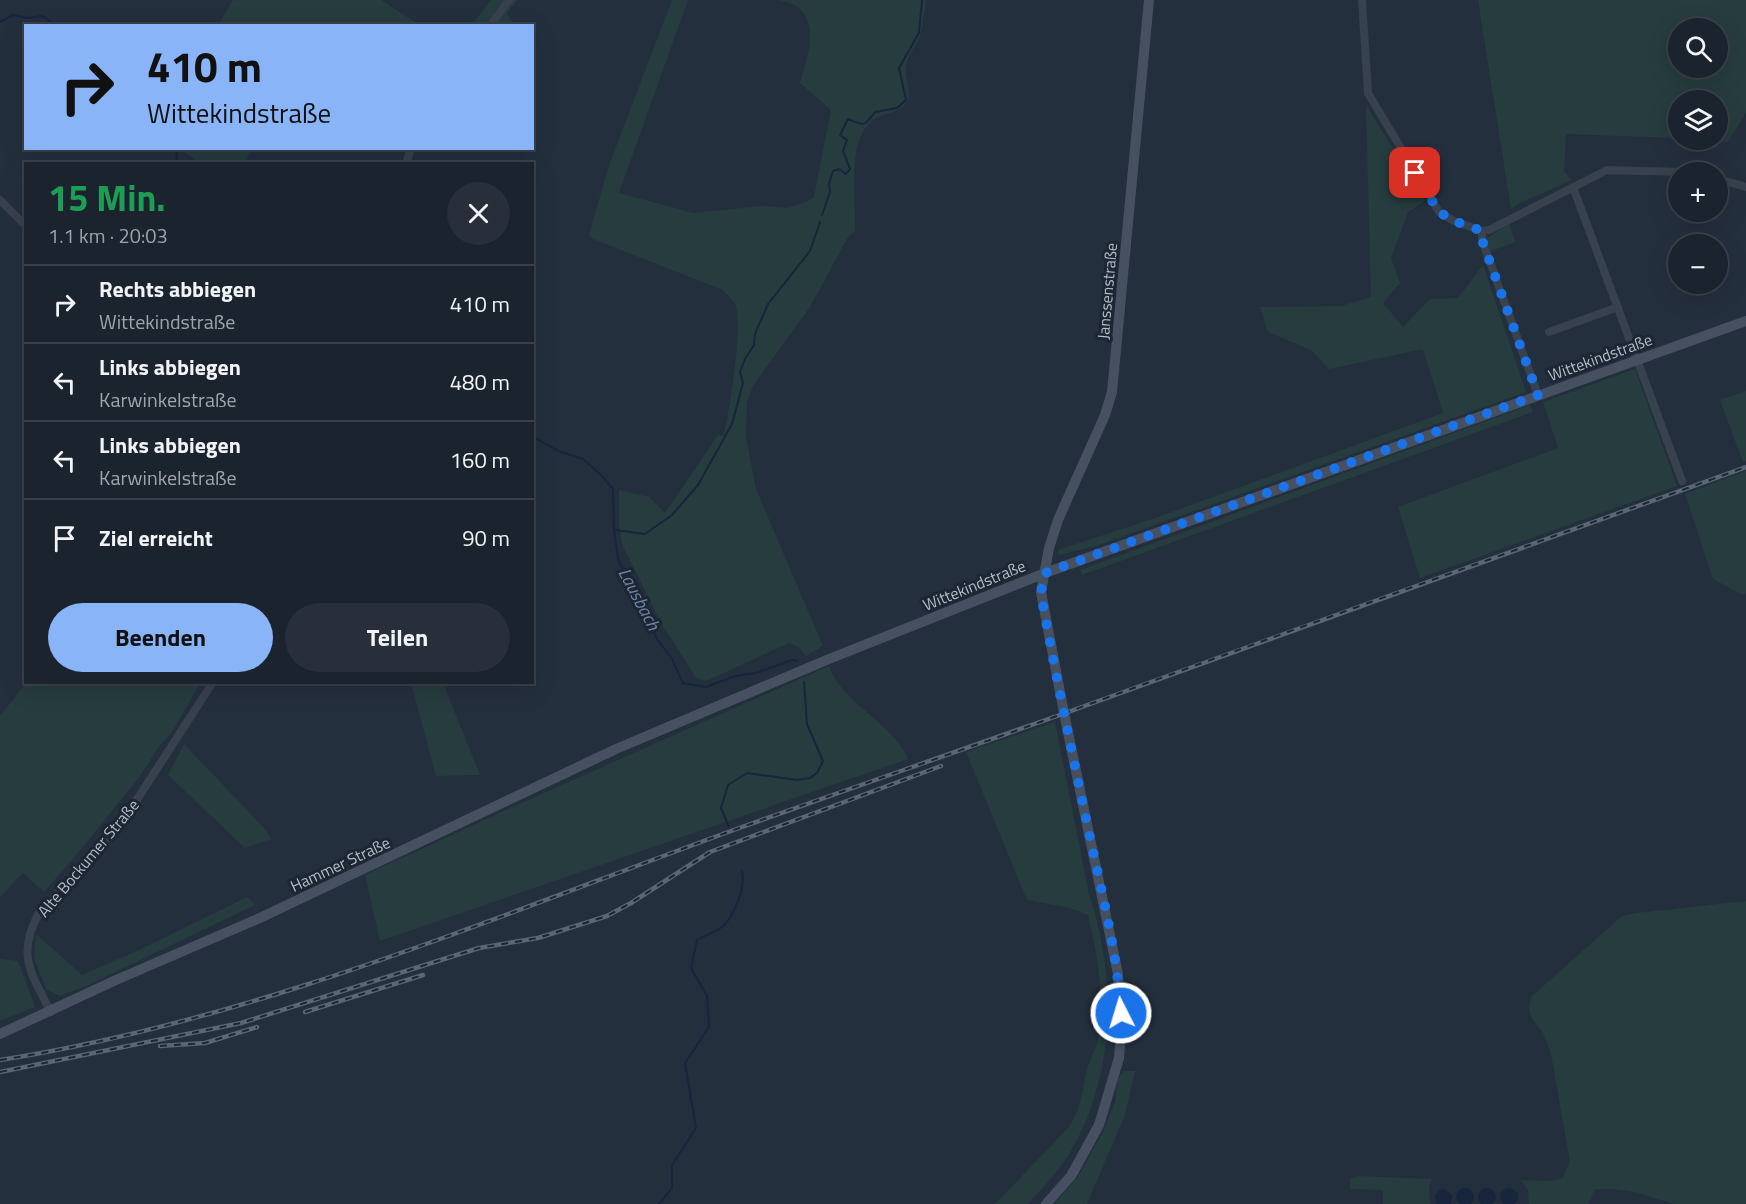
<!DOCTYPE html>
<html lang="de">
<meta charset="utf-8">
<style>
body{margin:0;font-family:"Titillium Web",sans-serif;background:#282f3a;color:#f1f3f6;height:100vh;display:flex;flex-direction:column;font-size:22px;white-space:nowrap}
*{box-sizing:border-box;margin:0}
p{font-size:20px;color:#a0a4aa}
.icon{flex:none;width:33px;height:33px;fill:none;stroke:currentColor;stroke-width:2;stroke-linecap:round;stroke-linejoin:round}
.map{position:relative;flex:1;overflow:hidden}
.sheet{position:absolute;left:24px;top:162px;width:510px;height:522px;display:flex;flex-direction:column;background:#1b232e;border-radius:0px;box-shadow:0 6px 24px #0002,0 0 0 2px #39404a}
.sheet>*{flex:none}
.guide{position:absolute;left:24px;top:24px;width:510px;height:126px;border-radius:0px;box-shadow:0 6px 24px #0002,0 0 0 2px #39404a;background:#8ab4f8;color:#111;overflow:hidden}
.tools{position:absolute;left:1668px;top:18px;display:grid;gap:12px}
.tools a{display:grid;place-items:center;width:60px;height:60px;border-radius:50%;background:#1b232e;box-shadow:0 6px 24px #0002,0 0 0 2px #39404a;font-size:30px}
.pin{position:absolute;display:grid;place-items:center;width:51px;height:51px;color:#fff;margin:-26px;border-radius:12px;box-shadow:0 3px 9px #0006}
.me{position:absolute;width:66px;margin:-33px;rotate:355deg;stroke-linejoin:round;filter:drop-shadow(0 0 4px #0008)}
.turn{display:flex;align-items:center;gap:21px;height:126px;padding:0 24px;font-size:27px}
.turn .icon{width:78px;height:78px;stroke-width:2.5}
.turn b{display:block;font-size:42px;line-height:51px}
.round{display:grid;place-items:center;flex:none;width:63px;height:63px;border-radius:32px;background:#282f3a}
.head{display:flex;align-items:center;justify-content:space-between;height:102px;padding:0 24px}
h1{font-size:36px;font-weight:700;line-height:45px;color:#1e9e55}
.primary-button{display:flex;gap:12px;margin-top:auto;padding:12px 24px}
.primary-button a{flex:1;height:69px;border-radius:36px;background:#8ab4f8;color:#111;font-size:24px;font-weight:700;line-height:69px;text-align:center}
.primary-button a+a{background:#282f3a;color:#f1f3f6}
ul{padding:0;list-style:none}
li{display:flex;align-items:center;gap:18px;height:78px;padding:0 24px;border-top:2px solid #39404a}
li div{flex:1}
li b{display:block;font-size:22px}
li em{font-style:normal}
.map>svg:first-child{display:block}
</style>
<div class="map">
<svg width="1746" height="1204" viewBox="0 0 1746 1204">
<rect width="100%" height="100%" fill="#242f3e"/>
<!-- green -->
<path fill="#263c3f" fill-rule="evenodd" d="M233,0H381L420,25H218Z
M491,0H517L507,14L514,25L471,26Z
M672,0H688L619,193L693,213L763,206L787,208L806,202L814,197L831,110L800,83C806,60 819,30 801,10C796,4 786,2 779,0H926C924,12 923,25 920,36C916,46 908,54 906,65C904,76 912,91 907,101C902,113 882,113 872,121C846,142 856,201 855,231L848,237L810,307L753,386L747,402L746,437L756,489L823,646L806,656L798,647L789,643L706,681L696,678L660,621L622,544L619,523V490L649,497L665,513L718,435L724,436C729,411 744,325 735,304C733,299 726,294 723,290L593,239L589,235L608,168Z
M1478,0H1746V113L1728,142L1692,140H1718V100H1678V138L1566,134L1564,171L1572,180L1520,203L1511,209ZM1678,28H1718V68H1678Z
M1366,105L1425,201L1408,212L1391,258L1400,283L1383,303L1403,327L1430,299L1458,298L1483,265L1526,392L1096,546L1059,555L1058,550L1158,517L1443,413L1423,349L1329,369L1311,350L1268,332L1260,307L1341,306L1371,297Z
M181,149H252L243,164L199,163Z
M1509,224L1516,242L1488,252L1486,244L1487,238Z
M1635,369L1677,486L1420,578L1398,507L1558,448L1543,402Z
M1746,391V461L1743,462L1720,400Z
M1530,405L1533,412L1082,575L1080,570Z
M1746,471V594H1741L1713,579L1685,494Z
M829,666C843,705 892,721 908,759L380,941L365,875L519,804Z
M26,683H200L172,732L160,745L140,776L78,853L44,892L23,873L0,897V716Z
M411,683H443L480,775L436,776Z
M1055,722L1089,894C1117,978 1116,1077 1069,1154C1058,1172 1042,1188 1028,1204H995L1069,1127C1084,1102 1081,1091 1088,1066C1091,1057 1096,1049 1098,1040C1106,1000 1097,954 1088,915L1070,908L1027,900L966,752Z
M184,744L265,829L271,839L245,848L168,775Z
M247,897L255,905L86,986L59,996L46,989L34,958L36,934L82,975L139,950Z
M1746,901V1204H1675L1635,1192L1613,1189H1595L1588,1204H1529L1528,1190L1521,1180L1551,1181L1563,1178L1570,1161L1562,1117L1551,1054L1543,1033L1533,1020L1529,1010L1531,997L1622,916L1636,913Z
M0,959L18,961L35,1007L0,1021Z
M1124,1071H1135L1125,1115L1087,1204H1054L1077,1178L1103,1132L1115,1102L1118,1079Z
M1357,1176L1432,1179L1429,1188L1430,1204H1383V1190L1350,1189V1179Z"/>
<!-- water -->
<path fill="#17263c" d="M1500 1197a9 9 0 1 1 18 0a9 9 0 1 1-18 0Z
M1478 1197a9 9 0 1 1 18 0a9 9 0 1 1-18 0Z
M1456 1197a9 9 0 1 1 18 0a9 9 0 1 1-18 0Z
M1445,1189L1452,1195L1451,1204H1436L1435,1195L1439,1190Z"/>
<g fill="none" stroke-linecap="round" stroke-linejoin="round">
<!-- stream -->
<path stroke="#17263c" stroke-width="2" d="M0,22L13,15L27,18L42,16L56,25L60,26
M176,148L177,164
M822,215L830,192L829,184L833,171L839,169L846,174L850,169L843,151L847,140L840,135L848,119C865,126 864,127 875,112L897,108L906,100L899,68L919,33L922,0
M532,436L558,451L583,459L602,476L613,489L614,529L618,559L657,639L672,659L683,683L706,687L735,676L756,673L792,660L797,661
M615,530L645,534L672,515L698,485L732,424L743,383L740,372L745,359L754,345L755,334L768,304L810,251L820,222
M729,827L721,808L728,785L747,773L797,780L810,778L817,773L823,761L807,724L804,682
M659,1204L672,1188V1165L696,1128L685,1063L709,1027L707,996L691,968L697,940C704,936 715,932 722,927C734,917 746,886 742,871"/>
<!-- minor -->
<path stroke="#38414e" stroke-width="8" d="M1362,0L1368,93L1439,212L1454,221L1482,231
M490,26L509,0
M406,164L411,148
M1718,179L1746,187
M1573,187L1682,481
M0,200L26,226
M1482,231L1489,230L1607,170L1680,172
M1482,231V240L1538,395
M1549,332L1618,307
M51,1012C31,974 16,954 39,913L112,833L138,798L213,682"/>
<!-- secondary -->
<path stroke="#465061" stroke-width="10" d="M0,1034L116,980L262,917L616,749L829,659L1045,573L1746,321
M1046,1204L1071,1176L1099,1125L1119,1058L1121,1032L1118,974L1064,713L1041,592L1049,548L1058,520L1105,415L1112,392L1149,0"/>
<defs>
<path id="rail" d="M305,1012L423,975
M160,1046L205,1043L257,1027
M0,1060C257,1020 499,915 742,827C847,789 952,754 1057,716C1286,632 1516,550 1746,467
M0,1072L241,1023L479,948L538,938L607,916L631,903L710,852L941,766"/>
</defs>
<!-- rail casing -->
<use href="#rail" stroke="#5a6575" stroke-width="4.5"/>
<!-- rail -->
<use href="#rail" stroke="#1d2633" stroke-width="2" stroke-dasharray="7" stroke-linecap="butt"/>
</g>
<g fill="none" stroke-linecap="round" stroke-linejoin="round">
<!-- route -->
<path stroke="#1a73e8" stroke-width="10" stroke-dasharray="0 18" d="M1121,1013C1117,952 1102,893 1089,833C1073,757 1057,682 1043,605L1041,592L1045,573L1538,395L1482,240V231L1454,221L1439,212L1415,173"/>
</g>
<g text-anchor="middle" stroke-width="6" stroke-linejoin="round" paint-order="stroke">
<!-- street labels -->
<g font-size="16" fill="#b4bcc9" stroke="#1d2633">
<text transform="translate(1107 291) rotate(-85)" y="6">Janssenstraße</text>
<text transform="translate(1600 357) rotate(-20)" y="6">Wittekindstraße</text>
<text transform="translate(974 585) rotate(-22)" y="6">Wittekindstraße</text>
<text transform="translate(88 858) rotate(-50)" y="6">Alte Bockumer Straße</text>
<text transform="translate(340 864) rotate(-25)" y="6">Hammer Straße</text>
</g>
<!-- water labels -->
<g font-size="18" font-style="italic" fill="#6d86a8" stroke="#1d2633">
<text transform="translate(639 599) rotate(62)" y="6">Lausbach</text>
</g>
</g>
</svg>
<div class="tools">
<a><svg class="icon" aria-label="search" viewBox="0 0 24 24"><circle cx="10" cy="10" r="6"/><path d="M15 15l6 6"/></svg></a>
<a><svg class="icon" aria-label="layers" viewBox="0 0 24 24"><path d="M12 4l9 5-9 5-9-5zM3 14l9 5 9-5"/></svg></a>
<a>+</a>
<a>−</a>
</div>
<div class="pin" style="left:1415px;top:173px;background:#d93025"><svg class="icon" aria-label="arrive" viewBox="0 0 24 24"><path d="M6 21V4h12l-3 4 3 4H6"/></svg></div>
<svg class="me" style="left:1121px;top:1013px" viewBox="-20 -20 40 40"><circle r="17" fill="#1a73e8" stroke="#fff" stroke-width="3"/><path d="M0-11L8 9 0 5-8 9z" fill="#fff"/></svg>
<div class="guide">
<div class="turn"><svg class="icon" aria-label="right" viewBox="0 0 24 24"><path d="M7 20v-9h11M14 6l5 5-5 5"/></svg><div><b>410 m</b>Wittekindstraße</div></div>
</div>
<section class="sheet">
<div class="head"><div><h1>15 Min.</h1><p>1.1 km · 20:03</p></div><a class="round"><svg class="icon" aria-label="close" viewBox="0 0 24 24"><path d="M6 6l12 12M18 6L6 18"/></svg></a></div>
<ul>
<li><svg class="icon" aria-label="right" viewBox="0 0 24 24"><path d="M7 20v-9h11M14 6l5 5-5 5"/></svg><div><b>Rechts abbiegen</b><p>Wittekindstraße</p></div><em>410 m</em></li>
<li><svg class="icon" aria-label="left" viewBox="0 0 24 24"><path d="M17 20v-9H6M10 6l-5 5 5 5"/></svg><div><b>Links abbiegen</b><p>Karwinkelstraße</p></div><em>480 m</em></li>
<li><svg class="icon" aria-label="left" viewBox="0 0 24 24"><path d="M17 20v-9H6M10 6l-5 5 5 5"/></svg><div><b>Links abbiegen</b><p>Karwinkelstraße</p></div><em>160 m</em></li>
<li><svg class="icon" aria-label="arrive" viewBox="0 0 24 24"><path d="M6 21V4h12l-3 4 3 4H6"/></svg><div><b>Ziel erreicht</b></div><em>90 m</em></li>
</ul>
<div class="primary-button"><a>Beenden</a><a>Teilen</a></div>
</section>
</div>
